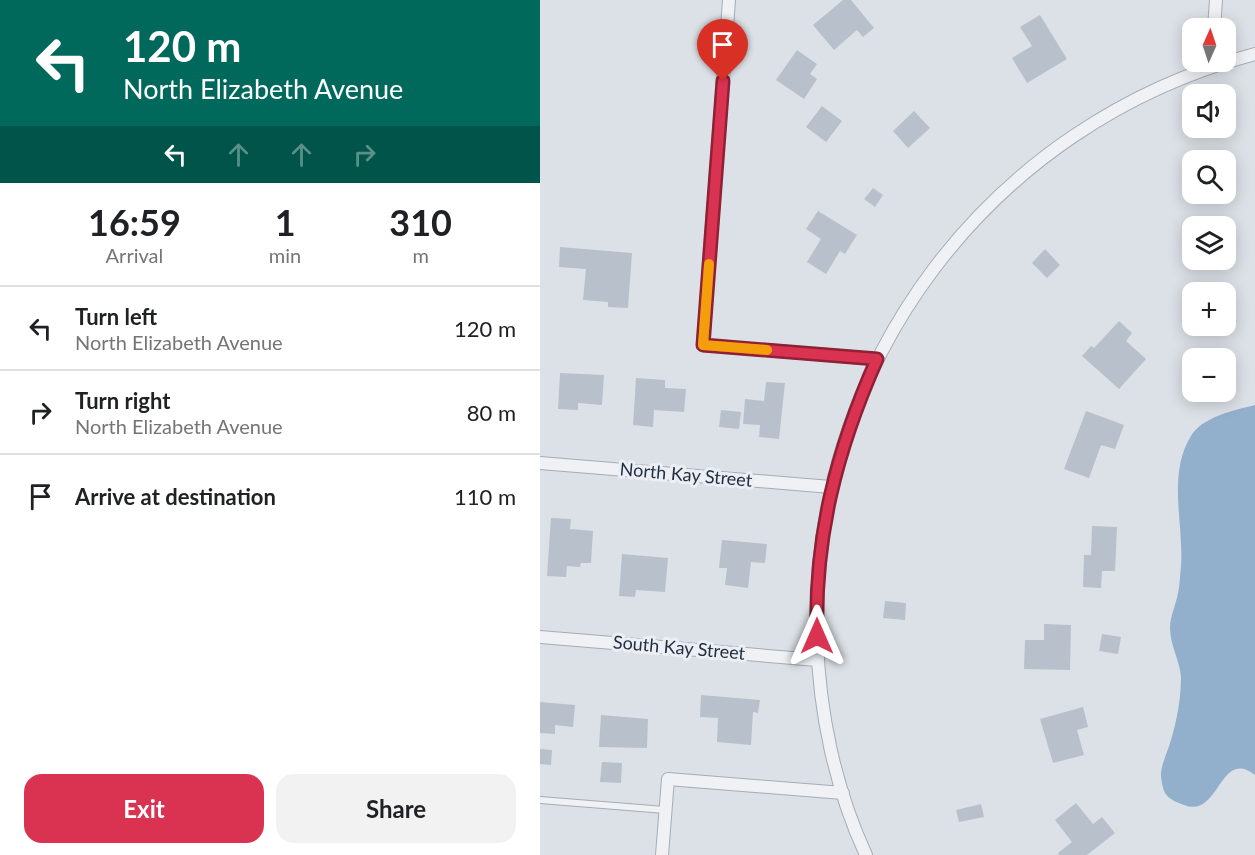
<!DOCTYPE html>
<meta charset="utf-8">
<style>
body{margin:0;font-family:Lato,sans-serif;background:#f2f2f2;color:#202124;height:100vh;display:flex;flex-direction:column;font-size:22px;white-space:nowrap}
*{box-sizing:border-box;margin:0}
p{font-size:20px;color:#757577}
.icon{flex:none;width:33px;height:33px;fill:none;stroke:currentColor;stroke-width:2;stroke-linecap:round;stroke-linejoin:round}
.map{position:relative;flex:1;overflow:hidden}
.details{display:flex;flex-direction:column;background:#fff;width:540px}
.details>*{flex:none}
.guide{background:#00695c;color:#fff;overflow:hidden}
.needle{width:39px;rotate:3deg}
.buttons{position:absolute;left:642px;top:18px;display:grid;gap:12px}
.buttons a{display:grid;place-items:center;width:54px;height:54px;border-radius:12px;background:#fff;box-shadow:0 3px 15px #0003;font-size:30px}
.pin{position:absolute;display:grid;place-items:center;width:51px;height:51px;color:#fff;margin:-62px -26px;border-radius:50% 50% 50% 0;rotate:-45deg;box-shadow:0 0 6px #0007}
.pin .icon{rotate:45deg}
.me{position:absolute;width:66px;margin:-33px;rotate:0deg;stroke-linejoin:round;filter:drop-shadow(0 0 4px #0008)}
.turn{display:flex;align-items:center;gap:21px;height:126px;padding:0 24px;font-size:27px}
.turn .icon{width:78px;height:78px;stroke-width:2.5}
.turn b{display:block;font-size:42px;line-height:51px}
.lanes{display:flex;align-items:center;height:57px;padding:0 24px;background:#0003;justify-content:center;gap:30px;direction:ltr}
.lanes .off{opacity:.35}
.eta{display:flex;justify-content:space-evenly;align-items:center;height:102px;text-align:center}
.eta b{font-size:36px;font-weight:700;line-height:42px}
.button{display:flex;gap:12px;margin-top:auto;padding:12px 24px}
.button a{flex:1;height:69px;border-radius:18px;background:#da3351;color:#fff;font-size:24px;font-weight:700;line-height:69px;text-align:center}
.button a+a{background:#f2f2f2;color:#202124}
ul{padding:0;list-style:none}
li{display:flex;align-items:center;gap:18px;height:84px;padding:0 24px;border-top:2px solid #e0e0e0}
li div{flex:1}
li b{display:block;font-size:22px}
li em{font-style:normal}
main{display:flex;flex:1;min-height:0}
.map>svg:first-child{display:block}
</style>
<main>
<section class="details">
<div class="guide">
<div class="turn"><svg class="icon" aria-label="left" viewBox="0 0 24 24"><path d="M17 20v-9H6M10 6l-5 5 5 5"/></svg><div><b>120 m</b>North Elizabeth Avenue</div></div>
<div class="lanes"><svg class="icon" aria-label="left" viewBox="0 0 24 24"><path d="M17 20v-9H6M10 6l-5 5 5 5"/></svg><svg class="icon off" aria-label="ahead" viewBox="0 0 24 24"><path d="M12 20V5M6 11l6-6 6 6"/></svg><svg class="icon off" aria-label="ahead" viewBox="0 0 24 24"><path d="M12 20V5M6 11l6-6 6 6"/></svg><svg class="icon off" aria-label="right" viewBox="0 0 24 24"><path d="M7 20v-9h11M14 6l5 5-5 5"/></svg></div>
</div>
<div class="eta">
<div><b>16:59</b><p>Arrival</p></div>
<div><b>1</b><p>min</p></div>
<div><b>310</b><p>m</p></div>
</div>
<ul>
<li><svg class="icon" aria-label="left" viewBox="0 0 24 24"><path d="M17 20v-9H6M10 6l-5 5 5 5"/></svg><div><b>Turn left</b><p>North Elizabeth Avenue</p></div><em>120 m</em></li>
<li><svg class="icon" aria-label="right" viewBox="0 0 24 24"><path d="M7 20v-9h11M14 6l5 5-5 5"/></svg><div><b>Turn right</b><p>North Elizabeth Avenue</p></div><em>80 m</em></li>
<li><svg class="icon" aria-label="arrive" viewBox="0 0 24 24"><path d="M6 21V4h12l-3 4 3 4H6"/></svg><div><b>Arrive at destination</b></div><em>110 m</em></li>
</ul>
<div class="button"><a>Exit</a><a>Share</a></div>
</section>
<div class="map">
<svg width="715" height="855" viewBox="0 0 715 855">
<rect width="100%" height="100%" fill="#dce1e7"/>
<!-- water -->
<path fill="#92b0cc" d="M715,405V775C679,747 680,819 644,805C636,802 630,800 625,793C623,789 621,780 621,775C621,764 628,751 631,740C637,720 641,698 641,677C640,661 630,645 630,628C630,616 636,605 638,593C640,584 640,575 641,566C644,524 627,474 651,436C662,417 695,410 715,405Z"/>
<!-- building -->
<path fill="#b8c0cb" d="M303,0H311L334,28L323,37L317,30L294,50L273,25Z
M500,15L527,59L487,83L472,58L492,46L480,27Z
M257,50L277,64L270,74L277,79L264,99L236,80Z
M282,106L302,121L286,142L266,127Z
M374,111L390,128L368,148L353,131Z
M333,188L343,195L335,207L324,199Z
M278,211L317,235L305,254L300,251L286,274L267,262L281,239L266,229Z
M20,247L92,253L88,308L68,307V302L43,300L46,269L19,267Z
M505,249L520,265L507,278L492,263Z
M579,321L592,333L586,341L606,359L579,389L542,356L551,346L554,348Z
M20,373L64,375L62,405L38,403V410L18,409Z
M96,378L125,380V388L146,389L144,412L114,410L113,427L93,425Z
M226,382L245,383L239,439L219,437L220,425L203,424L205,399L224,401Z
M181,410L201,412L199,429L179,427Z
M546,411L584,425L575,449L561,445L549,478L524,469Z
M11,518L31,519L30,529L53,531L51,563H41L40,567L27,566L26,577L7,576Z
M552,526L577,527L575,571H562L561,588L543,587L544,555H551Z
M182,540L227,544L225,563L211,562L208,588L185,585L187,568H179Z
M82,554L128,558L125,592L96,590L95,597L79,596Z
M345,601L366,603L365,620L343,618Z
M504,624L531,625L530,670L484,669L485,640H504Z
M562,634L581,637L578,654L559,651Z
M161,695L220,700L218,713L213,712L211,745L177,742L178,718L160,717Z
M0,702L35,705L33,727L15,725V734L0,733Z
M543,707L548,727L537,730L544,755L513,763L500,719Z
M61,715L108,719L107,748L59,747Z
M0,749L12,750L11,765L0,764Z
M62,762L82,763L81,783L60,782Z
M536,803L553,824L562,817L575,833L547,855H519L518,853L532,842L515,820Z
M441,804L444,817L419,822L416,810Z"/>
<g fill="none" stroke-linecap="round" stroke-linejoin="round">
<defs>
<path id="lane" d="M0,800L125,810"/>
<path id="street" d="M189,0L163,345L337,359
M674,28L676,0
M0,463L291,487
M0,637L277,660
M122,855L128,779L303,793
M326,855C295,788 279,712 277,638C268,364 451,123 715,54"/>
</defs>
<!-- lane casing -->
<use href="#lane" stroke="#a5acb5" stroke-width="8"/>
<!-- street casing -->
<use href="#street" stroke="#a5acb5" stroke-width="14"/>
<!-- lane -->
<use href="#lane" stroke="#eff1f5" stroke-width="6"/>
<!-- street -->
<use href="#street" stroke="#eff1f5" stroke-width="12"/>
</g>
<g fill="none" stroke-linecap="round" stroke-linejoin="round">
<defs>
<path id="route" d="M183,81L163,345L337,359C297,449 274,537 277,636"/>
</defs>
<!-- route casing -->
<use href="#route" stroke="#8e2135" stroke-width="15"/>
<!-- route -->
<use href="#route" stroke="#da3351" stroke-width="10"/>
<!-- slow -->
<path stroke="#f59e0b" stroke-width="10" d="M169,264L163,345L227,350"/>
</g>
<g text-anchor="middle" stroke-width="6" stroke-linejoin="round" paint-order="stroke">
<!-- street labels -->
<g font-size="18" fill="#242f3f" stroke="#ebeff5">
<text transform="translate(146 475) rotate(5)" y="6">North Kay Street</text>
<text transform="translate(139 648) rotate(5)" y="6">South Kay Street</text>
</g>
</g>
</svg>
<div class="buttons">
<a><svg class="needle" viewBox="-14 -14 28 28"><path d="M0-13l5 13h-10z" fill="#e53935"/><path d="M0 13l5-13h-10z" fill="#757577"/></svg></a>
<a><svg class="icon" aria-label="sound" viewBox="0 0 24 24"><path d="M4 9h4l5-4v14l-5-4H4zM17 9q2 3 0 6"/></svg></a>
<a><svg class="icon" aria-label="search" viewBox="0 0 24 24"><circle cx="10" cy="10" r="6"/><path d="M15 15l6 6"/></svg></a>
<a><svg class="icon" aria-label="layers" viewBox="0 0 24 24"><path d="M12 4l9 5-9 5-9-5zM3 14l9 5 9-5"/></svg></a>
<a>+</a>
<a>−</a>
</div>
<div class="pin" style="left:183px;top:81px;background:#d93025"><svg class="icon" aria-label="arrive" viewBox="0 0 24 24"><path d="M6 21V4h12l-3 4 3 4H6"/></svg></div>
<svg class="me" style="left:277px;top:636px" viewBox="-20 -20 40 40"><path d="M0-17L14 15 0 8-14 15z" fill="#da3351" stroke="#fff" stroke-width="4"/></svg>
</div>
</main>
